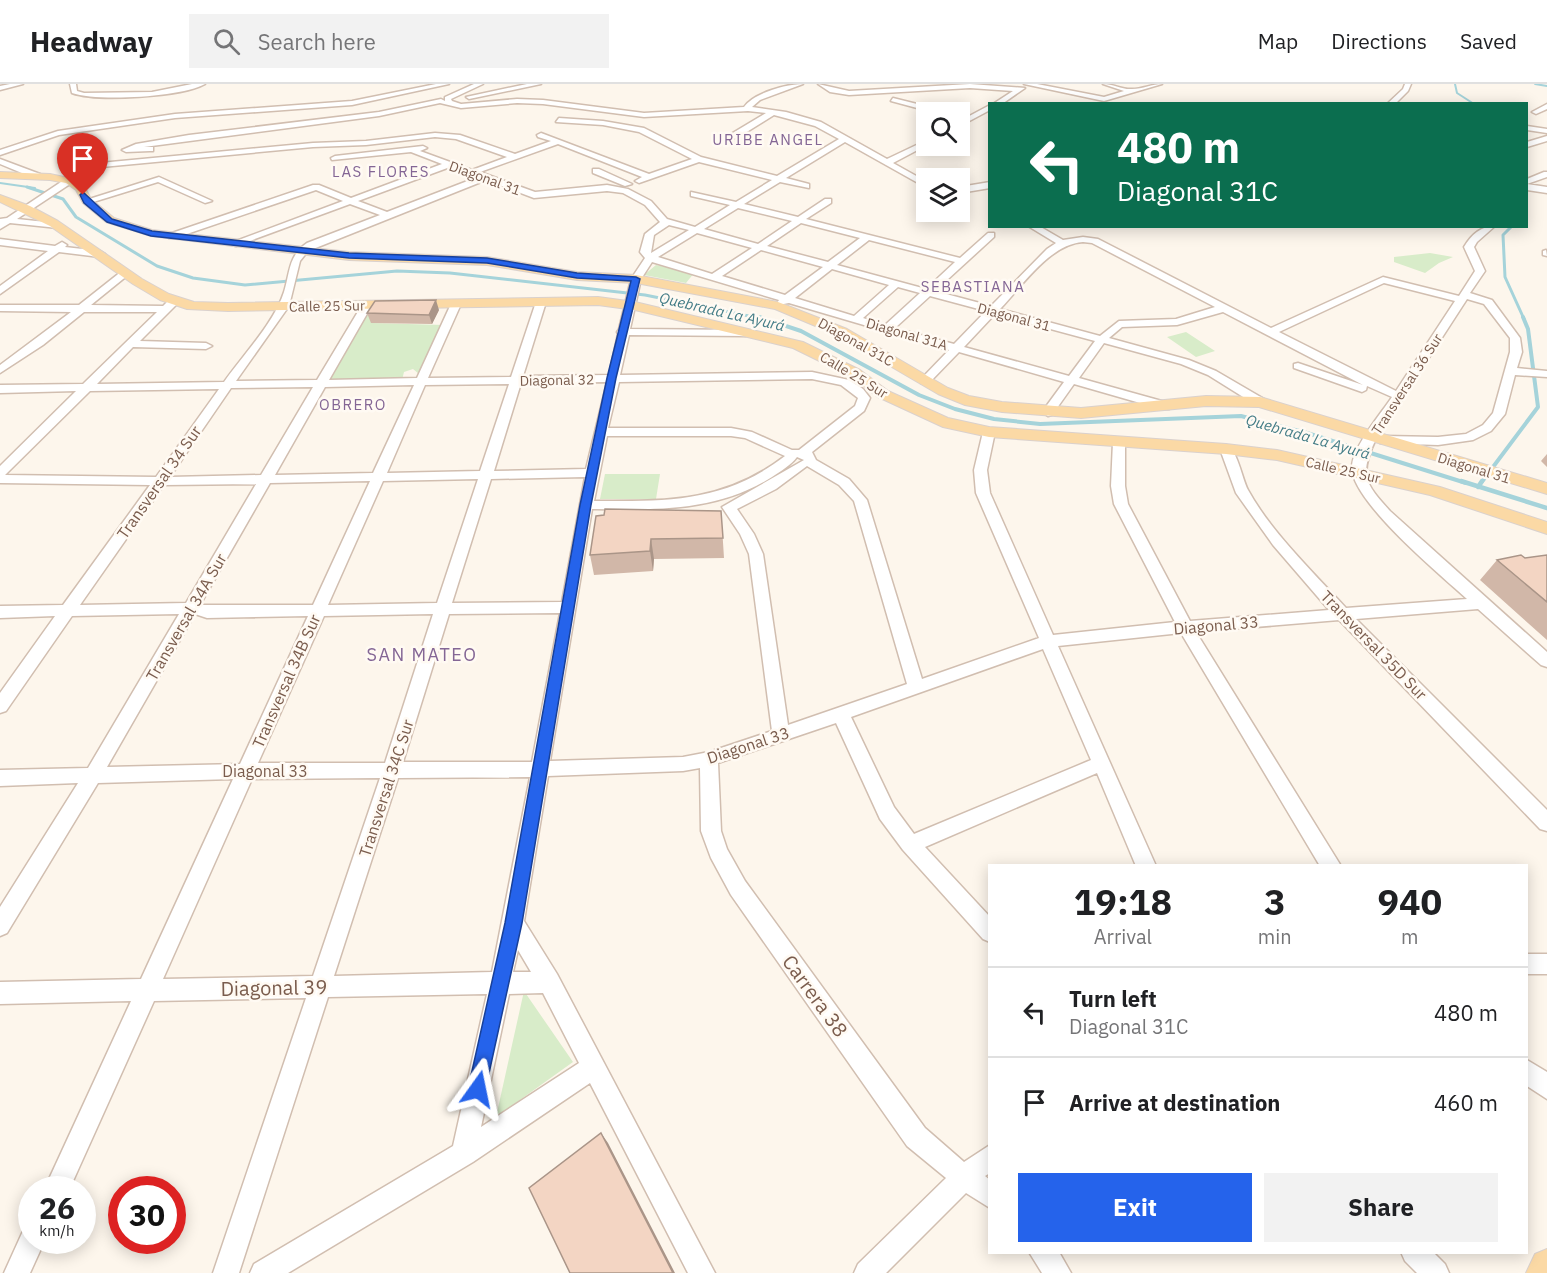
<!DOCTYPE html>
<meta charset="utf-8">
<style>
body{margin:0;font-family:"IBM Plex Sans",sans-serif;background:#f2f2f2;color:#202124;height:100vh;display:flex;flex-direction:column;font-size:22px;white-space:nowrap}
*{box-sizing:border-box;margin:0}
p{font-size:20px;color:#757577}
.icon{flex:none;width:33px;height:33px;fill:none;stroke:currentColor;stroke-width:2;stroke-linecap:round;stroke-linejoin:round}
.map{position:relative;flex:1;overflow:hidden}
.details{position:absolute;left:988px;top:780px;width:540px;height:390px;display:flex;flex-direction:column;background:#fff;border-radius:0px;box-shadow:0 3px 15px #0003}
.details>*{flex:none}
.guide{position:absolute;left:988px;top:18px;width:540px;height:126px;border-radius:0px;box-shadow:0 3px 15px #0003;background:#0b6e4f;color:#fff;overflow:hidden}
.buttons{position:absolute;left:916px;top:18px;display:grid;gap:12px}
.buttons a{display:grid;place-items:center;width:54px;height:54px;border-radius:0px;background:#fff;box-shadow:0 3px 15px #0003;font-size:30px}
.speed{position:absolute;left:18px;top:1092px;display:flex;gap:12px;font-size:30px;font-weight:700;text-align:center}
.speed>*{display:grid;place-content:center;width:78px;height:78px;border-radius:50%;background:#fff;box-shadow:0 3px 15px #0003;line-height:1}
.speed small{font-size:15px;font-weight:400}
.speed .limit{border:9px solid #d22;background:#fff;color:#111}
.pin{position:absolute;display:grid;place-items:center;width:51px;height:51px;color:#fff;margin:-62px -26px;border-radius:50% 50% 50% 0;rotate:-45deg;box-shadow:0 0 6px #0007}
.pin .icon{rotate:45deg}
.me{position:absolute;width:66px;margin:-33px;rotate:12deg;stroke-linejoin:round;filter:drop-shadow(0 0 4px #0008)}
.turn{display:flex;align-items:center;gap:21px;height:126px;padding:0 30px;font-size:27px}
.turn .icon{width:78px;height:78px;stroke-width:2.5}
.turn b{display:block;font-size:42px;line-height:51px}
.eta{display:flex;justify-content:space-evenly;align-items:center;height:102px;text-align:center}
.eta b{font-size:36px;font-weight:700;line-height:42px}
.primary-button{display:flex;gap:12px;margin-top:auto;padding:12px 30px}
.primary-button a{flex:1;height:69px;border-radius:0px;background:#2563eb;color:#fff;font-size:24px;font-weight:700;line-height:69px;text-align:center}
.primary-button a+a{background:#f2f2f2;color:#202124}
ul{padding:0;list-style:none}
li{display:flex;align-items:center;gap:18px;height:90px;padding:0 30px;border-top:2px solid #e0e0e0}
li div{flex:1}
li b{display:block;font-size:22px}
li em{font-style:normal}
header{display:flex;align-items:center;gap:36px;box-sizing:border-box;height:84px;padding:0 30px;background:#fff;border-bottom:2px solid #e0e0e0}
header strong{font-size:28px}
nav{display:flex;gap:33px;margin-inline-start:auto;font-size:21px}
.search{width:420px;height:54px;background:#f2f2f2;display:flex;align-items:center;gap:15px;box-sizing:border-box;padding:0 21px;border-radius:0px;color:#757577;font-size:22px}
.map>svg:first-child{display:block}
</style>
<header>
<strong>Headway</strong>
<div class="search"><svg class="icon" aria-label="search" viewBox="0 0 24 24"><circle cx="10" cy="10" r="6"/><path d="M15 15l6 6"/></svg>Search here</div>
<nav><a>Map</a><a>Directions</a><a>Saved</a></nav>
</header>
<div class="map">
<svg width="1547" height="1189" viewBox="0 0 1547 1189">
<rect width="100%" height="100%" fill="#fdf6ec"/>
<!-- green -->
<path fill="#d8ecc9" d="M1430,169L1453,173L1439,179L1425,189L1394,178V173Z
M656,181L694,189L686,199L644,191Z
M368,228H376L372,239L444,241L419,290L413,285L404,288L402,296L328,297Z
M1186,248L1215,267L1196,273L1167,253Z
M605,390H660L656,415H600Z
M524,907L573,978L496,1033Z"/>
<g fill="none" stroke-linecap="round" stroke-linejoin="round">
<!-- stream-far3 -->
<path stroke="#a5d3da" stroke-width="2" d="M1455,0L1457,9L1474,20
M1535,0L1547,2
M0,99L35,104"/>
<!-- stream-far2 -->
<path stroke="#a5d3da" stroke-width="3" d="M27,103L63,115L76,133L157,182L193,194L245,201L397,187L450,189L645,211L764,235
M1512,142L1503,151L1505,193L1524,235"/>
<!-- stream-far1 -->
<path stroke="#a5d3da" stroke-width="4" d="M759,233L801,247L919,311L955,325L994,335L1040,340L1241,332L1307,349L1466,399
M1481,399L1538,323L1528,245L1523,233"/>
<!-- stream -->
<path stroke="#a5d3da" stroke-width="4.5" d="M1461,397L1547,424
M1478,403L1482,397"/>
<defs>
<path id="minor" d="M10,0H23L0,6V2Z
M70,0H76L77,7L84,9L152,8L192,0H205C182,13 97,18 72,9Z
M436,0H449L352,21L175,34L59,51L0,71V66L58,47L175,30L352,17Z
M474,0H483L451,15L452,17L461,20L517,15L543,16L644,29L744,23C754,9 786,0 803,0L760,16L752,23L786,28L821,38L887,75L927,56V61L893,79L927,98V104L845,58L786,94L809,100V104L780,98L744,120L798,133L825,115H831V119L806,135L960,174L988,149H994V153L935,207L991,222L1047,165L1056,159L1028,142H1039L1063,156L1083,153L1098,155L1271,244L1383,193L1459,212L1475,187L1464,163C1471,151 1481,142 1495,142L1477,158L1474,163L1485,187L1470,209L1492,216L1520,254L1522,268L1517,284L1547,287V293L1515,291L1505,330L1491,347L1473,356L1438,361L1380,359L1378,356L1380,353L1384,352L1438,353L1466,350L1483,341L1493,329L1510,268V254L1484,220L1467,215L1375,357C1359,391 1365,400 1390,427L1547,568V583L1541,581L1478,525L1356,535L1547,726V747L1540,745L1339,536L1196,548L1341,782H1320L1181,549L1058,562L1156,782H1136L1097,689L925,763L990,833V858L983,855L903,766L880,735L836,639L718,679L721,747L727,765L745,797L925,1044L964,1078L990,1061V1089L985,1092L990,1096V1124L966,1109L886,1189H854L858,1180L946,1094L907,1062L731,811L711,774L701,747L700,684L683,687L548,692L524,837L557,890L715,1189H688L590,999L473,1078L288,1189H250L254,1180L453,1062L487,910L328,913L239,1189H213L306,914L154,917L69,1106H44L131,917L0,920V898L141,895L233,695L98,699L7,849L0,852V823L78,699L0,702V686L88,684L179,530L72,532L6,627L0,629V609L55,532L0,534V522L63,521L150,401L0,399V382L76,307L0,309V301L83,300L157,228H84L43,261L0,289V281L71,228L0,227V221H79L122,187H128V191L91,221L163,222L170,215H178V219L140,257L206,259L212,262L206,265L133,263L97,300L224,298C243,271 274,239 284,208C290,189 288,172 307,159L380,131L350,120L236,162L228,160L343,117L316,106L175,154H169V150L313,101H319L351,114L442,80L411,68L332,76L331,74L335,72L423,62L427,64L420,67L472,86L507,73L456,55L435,53L366,61L313,63L102,83L70,100L17,135L55,139L58,140V144L10,139L0,145V135L7,134L64,96L100,79L313,59L366,57L435,49L460,51L515,70L551,57L538,53L537,51L541,49L649,90L692,75L639,48L603,41L556,38L559,34L603,37L644,44L701,73L777,92L839,55L815,42L774,31L737,54H731V50L766,29L748,27L644,33L543,20L517,19L461,24L440,19L379,32L144,63H153V67H150L126,68L122,66L136,60L189,51L379,28L441,15L445,17V13ZM558,60L642,93L635,97L639,99L699,78L772,96L736,118L691,108V112L730,121L695,143L667,135L651,117L628,105L607,101L535,108L480,88ZM450,83L478,93L387,128L358,117ZM486,96L534,114L607,107L623,109L645,121L660,138L645,150L640,168L645,174L631,195L619,245L617,248L618,250L609,291L523,292L546,218L541,215L536,218L511,293L428,294L461,220L456,217L451,220L417,294L329,296L372,221L367,218L362,221L317,296L236,297L289,222L300,177L308,167ZM738,124L792,137L758,160L704,145ZM801,139L860,154L828,178L767,162ZM669,141L689,146L651,169L654,151ZM697,149L752,164L712,190L658,173ZM869,156L955,178L926,205L837,181ZM1083,158L1092,159L1215,223L1176,235L1119,237L1100,252L1000,225C1022,202 1050,160 1083,158ZM761,166L823,183L785,211L722,192ZM652,178L779,216L777,219L778,221L789,219L949,266L921,295V299H929L959,268L1064,298L1042,328L1048,332L1052,331L1074,300L1161,325H1169V319L1079,294L1104,259L1181,280L1208,291L1256,321H1264V315L1216,287L1189,276L1109,254L1122,243L1177,241L1223,228L1363,301L1298,279L1294,280V284L1362,308L1366,306L1367,302L1392,313C1380,331 1355,360 1352,381C1347,414 1442,492 1467,515L1346,524C1314,489 1271,448 1248,406C1242,395 1237,364 1226,361L1220,365L1236,409L1273,461L1329,526L1190,537L1128,420L1125,402V358L1119,354L1113,358L1111,402L1114,420L1175,538L1053,551L990,409L987,386L995,348L989,344L983,348L974,386L976,409L1039,554L922,595L867,416L849,395L816,376L812,368L864,327L870,314L863,305L849,296L812,288L620,291L629,251L746,252L751,249L746,246L630,245L641,195ZM832,185L889,201L854,232L795,214ZM1384,199L1455,217L1396,307L1279,248ZM898,203L920,209L885,241L863,234ZM930,212L986,227L954,260L895,244ZM995,230L1095,257L1069,292L964,263ZM812,295L841,301L858,314L855,322L799,366H792L752,348L731,344H608L619,298ZM607,298L586,385L494,387L521,299ZM509,300L480,387L387,389L425,301ZM414,301L373,389L275,391L325,303ZM313,303L261,391L170,393L231,304ZM219,305L156,393L5,391L90,307ZM607,352H731L745,354L785,372C724,419 667,417 594,417ZM797,373L804,376L722,423L740,450L749,470L772,647L709,668L683,673L550,677L592,425C655,426 717,428 772,393C781,387 791,381 797,373ZM807,382L839,401L854,417L907,600L788,641L763,470L754,450L737,425L776,405ZM585,393L562,518L452,519L491,395ZM478,395L437,519L328,521L383,397ZM370,397L313,521H200L270,399ZM256,400L186,519L80,521L164,401ZM560,529L532,678H403L449,530ZM195,530L207,534L308,532L240,680L107,683ZM433,530L385,679H258L324,532ZM1043,565L1091,676L914,750L894,723L851,633ZM530,693L492,888L334,892L398,694ZM380,694L313,892L163,895L252,695ZM518,866L531,888H513ZM543,909L579,979L481,1043L509,910Z
M527,0H541L469,15L466,13Z
M818,0L849,7L970,0L1025,4L1002,20H993L1013,7L970,4L849,11L830,8Z
M1024,0H1037L1104,13L1124,7L1103,0C1113,0 1123,6 1132,5C1143,5 1152,0 1162,0L1104,17Z
M1405,0H1411L1408,7L1395,20H1387L1403,5Z
M893,14L941,26L942,28H932L891,17Z
M1547,20V25L1536,30L1532,28Z
M990,21V26L960,42V37Z
M1527,42L1547,45V49L1527,46Z
M1547,52V57L1527,63V58Z
M0,75L40,90L41,92L34,94L0,80Z
M593,85H599L632,100L625,102L593,89Z
M1544,88H1547V93L1527,100V95Z
M159,93L212,117L205,119L158,98L90,119L83,117Z
M990,98V104L960,109V103Z
M1527,100L1547,103V109L1527,106Z
M0,155L55,162L62,158L67,161L65,163L100,167L105,170L100,173L59,168L0,210V202L48,167L0,161Z
M1546,166L1547,172L1543,171V167Z
M1527,870H1547V890H1527Z
M1527,976L1547,988V1015L1527,1002Z
M32,1143V1156H45L30,1189H4L23,1147Z
M1029,1168H1059L1071,1189H1042Z
M1401,1168H1433L1445,1180L1449,1189H1417L1405,1177Z"/>
<path id="major" d="M0,88L50,90L73,95L84,102L91,115L114,134L152,146L349,168L487,173L577,188L636,191L778,218L847,245L948,304L969,312L1002,318L1081,324L1206,312L1260,313L1547,399V410L1259,323L1206,322L1081,334L1002,328L965,321L938,310L837,251L775,225L636,199L577,196L487,181L349,176L151,152L106,138L83,119L76,106L66,99L50,96L0,94Z
M0,111L30,122L58,137L142,195L169,210L194,218L228,219L598,213L635,218L803,258L860,286L888,307L948,334L989,343L1226,360L1277,366L1440,403L1547,438V450L1430,411L1277,376L1226,370L989,353L943,343L878,313L850,292L793,264L635,226L598,221L228,227L187,225L160,216L133,200L50,142L0,118Z
M1547,1165V1189H1526L1535,1170Z"/>
</defs>
<!-- minor casing -->
<use href="#minor" stroke="#d1beb0" stroke-width="3"/>
<!-- major casing -->
<use href="#major" stroke="#dad1cd" stroke-width="2"/>
<!-- minor -->
<use href="#minor" fill="#fff" fill-rule="evenodd"/>
<!-- major -->
<use href="#major" fill="#fbd9a5" fill-rule="evenodd"/>
</g>
<!-- wall -->
<path fill="#d1b7a8" d="M439,226L432,240L371,239L367,229Z
M1547,370V383L1541,377Z
M721,427L724,474L654,475L653,487L594,491L590,471Z
M1547,471V556L1480,496L1497,476L1525,474Z"/>
<!-- shaded-wall -->
<path fill="#aa9588" d="M436,216L439,226L432,240L429,231Z
M651,455L654,475L653,487L650,467Z
M601,1049L608,1059L675,1189H673Z"/>
<!-- building -->
<path fill="#f3d5c3" stroke="#aa9588" stroke-width="1.5" d="M436,216L429,231L367,229L375,217Z
M605,425L721,427L723,454L651,455L650,467L590,471L596,432L604,431Z
M1521,471L1525,474L1547,471V518L1497,476Z
M601,1049L673,1189H570L529,1104Z"/>
<!-- route -->
<path fill="#2563eb" stroke="#184099" stroke-width="1.5" d="M83,108L112,135L152,147L349,169L487,174L577,189L636,193L640,195L616,294L591,421L522,839L484,1012L478,1015L471,1012L468,1005L505,839L580,421L607,294L631,197L577,194L487,179L349,174L151,152L107,138L84,119L80,111Z"/>
<g text-anchor="middle" stroke-width="5" stroke-linejoin="round" paint-order="stroke">
<!-- far-street labels -->
<g font-size="14" fill="#7a5c4d" stroke="#fffaf3">
<text transform="translate(485 94) rotate(20)" y="5">Diagonal 31</text>
<text transform="translate(327 222) rotate(-1)" y="5">Calle 25 Sur</text>
<text transform="translate(1014 233) rotate(15)" y="5">Diagonal 31</text>
<text transform="translate(907 250) rotate(16)" y="5">Diagonal 31A</text>
<text transform="translate(856 258) rotate(29)" y="5">Diagonal 31C</text>
<text transform="translate(854 291) rotate(31)" y="5">Calle 25 Sur</text>
<text transform="translate(557 296) rotate(-1)" y="5">Diagonal 32</text>
<text transform="translate(1407 300) rotate(-57)" y="5">Transversal 36 Sur</text>
<text transform="translate(1474 384) rotate(17)" y="5">Diagonal 31</text>
<text transform="translate(1343 386) rotate(13)" y="5">Calle 25 Sur</text>
</g>
<!-- far-neighbourhood labels -->
<g font-size="15" letter-spacing="1.5" fill="#846695" stroke="#fffaf3">
<text x="768" y="61">URIBE ANGEL</text>
<text x="381" y="93">LAS FLORES</text>
<text x="973" y="208">SEBASTIANA</text>
<text x="353" y="326">OBRERO</text>
</g>
<!-- far-water labels -->
<g font-size="15" font-style="italic" fill="#437c86" stroke="#fffaf3">
<text transform="translate(722 228) rotate(13)" y="5">Quebrada La Ayurá</text>
<text transform="translate(1308 353) rotate(16)" y="5">Quebrada La Ayurá</text>
</g>
<!-- street labels -->
<g font-size="16" fill="#7a5c4d" stroke="#fffaf3">
<text transform="translate(159 398) rotate(-55)" y="6">Transversal 34 Sur</text>
<text transform="translate(186 533) rotate(-60)" y="6">Transversal 34A Sur</text>
<text transform="translate(1216 541) rotate(-5)" y="6">Diagonal 33</text>
<text transform="translate(1374 561) rotate(46)" y="6">Transversal 35D Sur</text>
<text transform="translate(286 597) rotate(-66)" y="6">Transversal 34B Sur</text>
<text transform="translate(748 661) rotate(-18)" y="6">Diagonal 33</text>
<text x="265" y="693">Diagonal 33</text>
<text transform="translate(386 704) rotate(-72)" y="6">Transversal 34C Sur</text>
</g>
<!-- neighbourhood labels -->
<g font-size="18" letter-spacing="1.5" fill="#846695" stroke="#fffaf3">
<text x="422" y="577">SAN MATEO</text>
</g>
<!-- near-street labels -->
<g font-size="20" fill="#7a5c4d" stroke="#fffaf3">
<text transform="translate(274 904) rotate(-1)" y="7">Diagonal 39</text>
<text transform="translate(815 912) rotate(54)" y="7">Carrera 38</text>
</g>
</g>
</svg>
<div class="buttons">
<a><svg class="icon" aria-label="search" viewBox="0 0 24 24"><circle cx="10" cy="10" r="6"/><path d="M15 15l6 6"/></svg></a>
<a><svg class="icon" aria-label="layers" viewBox="0 0 24 24"><path d="M12 4l9 5-9 5-9-5zM3 14l9 5 9-5"/></svg></a>
</div>
<div class="speed"><div>26<small>km/h</small></div><div class="limit">30</div></div>
<div class="pin" style="left:83px;top:111px;background:#d93025"><svg class="icon" aria-label="arrive" viewBox="0 0 24 24"><path d="M6 21V4h12l-3 4 3 4H6"/></svg></div>
<svg class="me" style="left:478px;top:1005px" viewBox="-20 -20 40 40"><path d="M0-17L14 15 0 8-14 15z" fill="#2563eb" stroke="#fff" stroke-width="4"/></svg>
<div class="guide">
<div class="turn"><svg class="icon" aria-label="left" viewBox="0 0 24 24"><path d="M17 20v-9H6M10 6l-5 5 5 5"/></svg><div><b>480 m</b>Diagonal 31C</div></div>
</div>
<section class="details">
<div class="eta">
<div><b>19:18</b><p>Arrival</p></div>
<div><b>3</b><p>min</p></div>
<div><b>940</b><p>m</p></div>
</div>
<ul>
<li><svg class="icon" aria-label="left" viewBox="0 0 24 24"><path d="M17 20v-9H6M10 6l-5 5 5 5"/></svg><div><b>Turn left</b><p>Diagonal 31C</p></div><em>480 m</em></li>
<li><svg class="icon" aria-label="arrive" viewBox="0 0 24 24"><path d="M6 21V4h12l-3 4 3 4H6"/></svg><div><b>Arrive at destination</b></div><em>460 m</em></li>
</ul>
<div class="primary-button"><a>Exit</a><a>Share</a></div>
</section>
</div>
